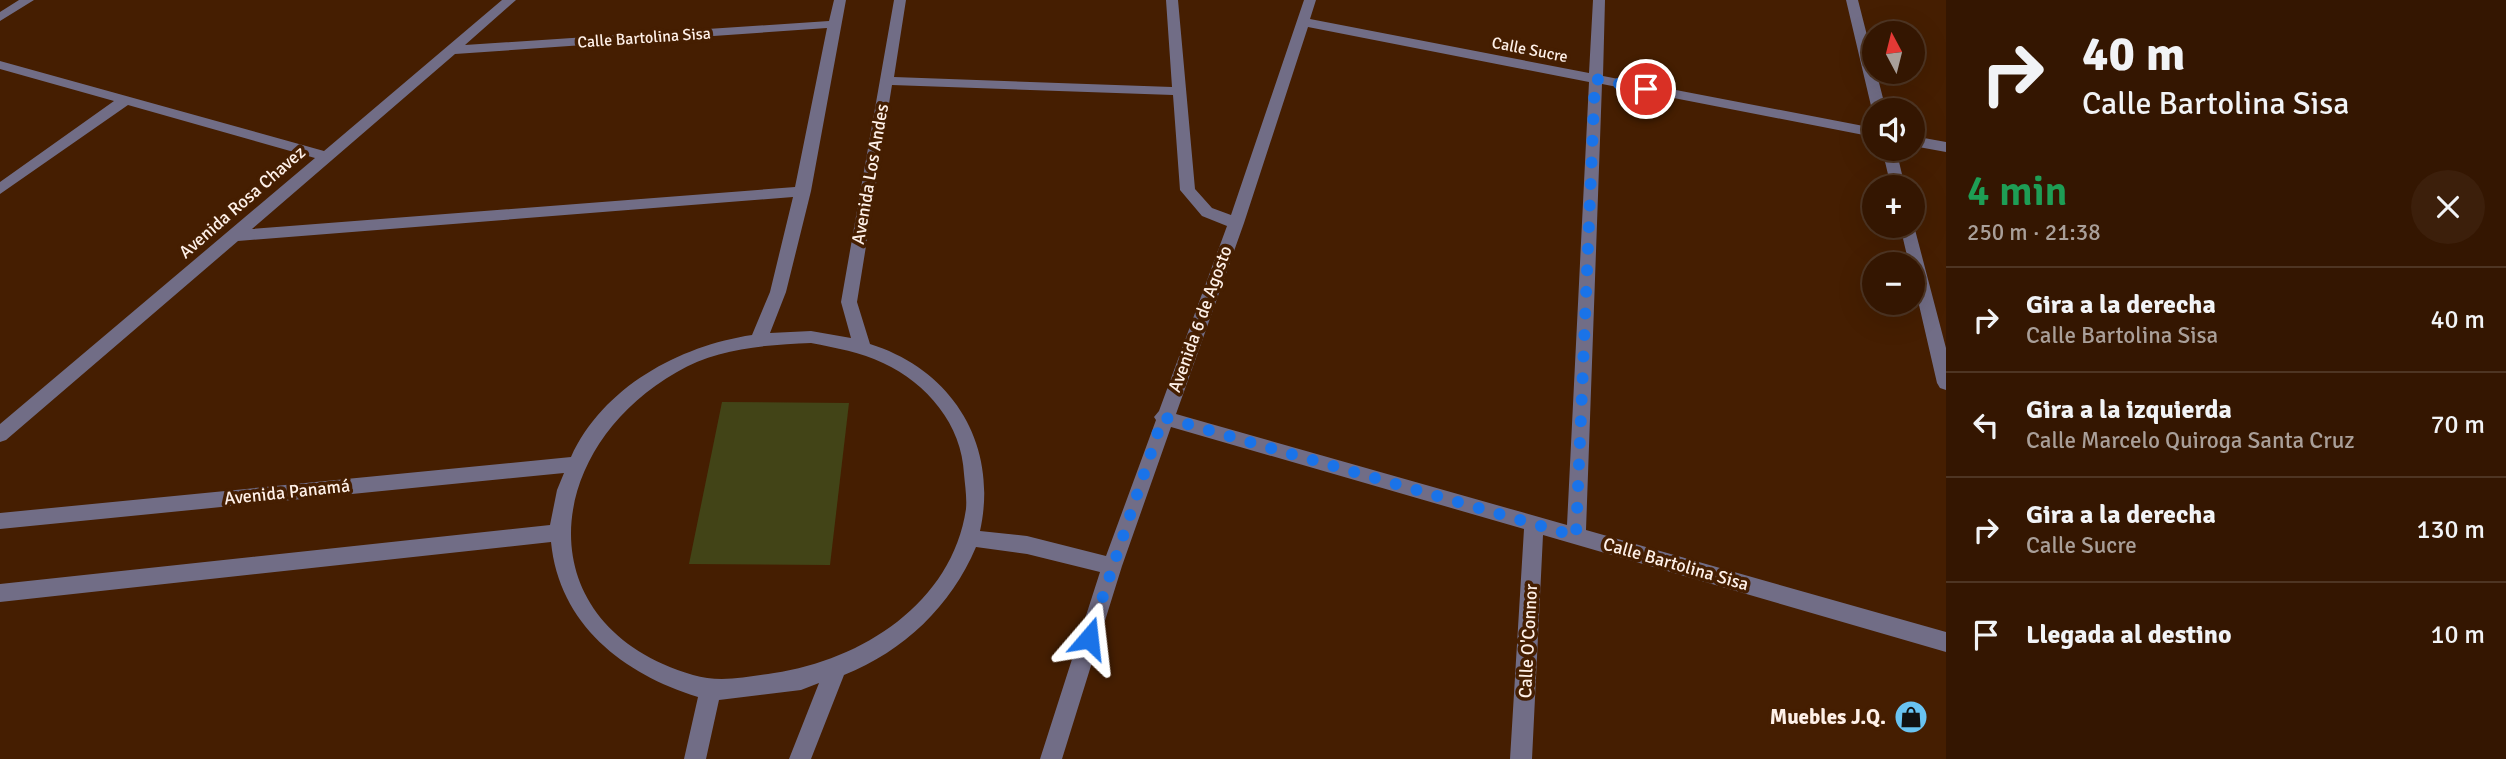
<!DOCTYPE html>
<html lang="es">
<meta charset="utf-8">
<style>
body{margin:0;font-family:Signika,sans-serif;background:#3c1f0b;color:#f1f3f6;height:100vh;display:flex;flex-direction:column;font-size:26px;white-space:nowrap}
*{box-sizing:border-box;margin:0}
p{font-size:23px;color:#a99f99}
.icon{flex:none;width:38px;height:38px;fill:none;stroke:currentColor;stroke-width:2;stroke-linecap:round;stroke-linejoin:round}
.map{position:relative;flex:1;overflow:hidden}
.sheet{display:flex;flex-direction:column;background:#341601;width:560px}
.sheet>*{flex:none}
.guide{background:#341601;color:#f1f3f6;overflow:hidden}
.needle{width:46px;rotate:353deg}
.fabs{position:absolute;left:1862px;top:21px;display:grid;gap:14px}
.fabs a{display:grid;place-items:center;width:63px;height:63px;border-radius:50%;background:#341601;box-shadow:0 7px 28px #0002,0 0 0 2px #4e3523;font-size:35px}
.pin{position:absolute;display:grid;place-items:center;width:60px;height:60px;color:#fff;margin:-30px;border:4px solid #fff;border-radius:50%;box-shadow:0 2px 7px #0007}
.me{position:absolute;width:77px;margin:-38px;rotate:17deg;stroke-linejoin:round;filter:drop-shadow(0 0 5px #0008)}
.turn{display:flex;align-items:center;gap:24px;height:147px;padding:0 21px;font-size:32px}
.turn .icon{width:91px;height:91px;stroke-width:2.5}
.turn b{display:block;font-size:49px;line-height:60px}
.round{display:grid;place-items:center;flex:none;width:74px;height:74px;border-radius:37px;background:#3c1f0b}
.summary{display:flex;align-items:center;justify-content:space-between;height:119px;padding:0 21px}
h1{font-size:42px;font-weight:600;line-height:52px;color:#1e9e55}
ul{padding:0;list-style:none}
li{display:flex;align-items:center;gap:21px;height:105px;padding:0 21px;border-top:2px solid #4e3523}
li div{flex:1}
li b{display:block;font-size:26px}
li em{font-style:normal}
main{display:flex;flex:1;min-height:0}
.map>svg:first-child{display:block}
</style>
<main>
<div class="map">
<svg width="1946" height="759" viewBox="0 0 1946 759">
<rect width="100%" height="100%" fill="#451e01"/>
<!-- green -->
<path fill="#424417" d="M722,402L849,403L830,565L689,564Z"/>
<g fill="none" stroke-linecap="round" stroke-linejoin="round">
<!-- minor -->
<path fill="#716d86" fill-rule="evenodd" d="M19,0H34L0,21V12Z
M502,0H516L465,45L829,21L834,0H846L811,191L786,292L770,333L811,331L851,338L841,302L894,0H906L894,77L1172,87L1166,0H1178L1195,189L1212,208L1231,215L1304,0H1316L1310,19L1589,73L1593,0H1605L1603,76L1874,128V137L1602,84L1586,530L1946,632V652L1543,535L1532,759H1510L1524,529L1171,427L1122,566L1062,759H1040L1100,572L1027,554L976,547C951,606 904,651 844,675L811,759H789L819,683L801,690L719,700L706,759H684L698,697C623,674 559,624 551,542L0,602V584L550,525L557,490L564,473L0,529V513L571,457C603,387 679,346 752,335L770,292L793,197L238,241L6,440L0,442V424L315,158L128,105L0,194V182L114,101L0,69V61L324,151ZM1308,27L1589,82L1567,525L1176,414L1244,223ZM827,28L795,187L252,229L455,54ZM892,85L1173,95L1180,190L1202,216L1227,226L1159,411L1154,417L1156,420L1106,556L1027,536L980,531C999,445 953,370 870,344L857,302ZM811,343C836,348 861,352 883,363C927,383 962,425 964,474C965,485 967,498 966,509C952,603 862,660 774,673C747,677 719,683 693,675C526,626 540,450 677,372C717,348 765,345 811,343Z
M1846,0H1858L1886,110H1874V113L1872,110Z
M1913,136L1946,142V152L1913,146Z
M1882,149H1896L1905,187H1891Z
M1913,222L1946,348V390L1940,388L1937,383L1913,279V264H1909L1900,226H1913Z"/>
</g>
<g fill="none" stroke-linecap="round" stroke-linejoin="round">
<!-- route -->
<path stroke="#1a73e8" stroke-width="12" stroke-dasharray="0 21.6" d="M1089,638L1163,417L1576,536L1595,79L1646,89"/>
</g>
<!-- icons -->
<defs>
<symbol id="shop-disc" viewBox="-11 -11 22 22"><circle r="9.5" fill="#69c3f1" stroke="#451e01"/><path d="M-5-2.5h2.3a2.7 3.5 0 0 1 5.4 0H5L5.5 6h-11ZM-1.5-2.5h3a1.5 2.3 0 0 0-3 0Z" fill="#111"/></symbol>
</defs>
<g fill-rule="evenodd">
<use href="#shop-disc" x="1892" y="698" width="38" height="38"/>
</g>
<g text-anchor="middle" stroke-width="7" stroke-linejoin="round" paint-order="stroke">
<!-- far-street labels -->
<g font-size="16" fill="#fef0e8" stroke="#451e01">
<text transform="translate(644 37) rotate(-4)" y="6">Calle Bartolina Sisa</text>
<text transform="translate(1530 49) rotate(11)" y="6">Calle Sucre</text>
</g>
<!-- street labels -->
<g font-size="18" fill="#fef0e8" stroke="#451e01">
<text transform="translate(870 174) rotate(-80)" y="6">Avenida Los Andes</text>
<text transform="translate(242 202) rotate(-41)" y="6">Avenida Rosa Chavez</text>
<text transform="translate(1200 319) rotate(-70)" y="6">Avenida 6 de Agosto</text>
<text transform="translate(287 492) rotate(-6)" y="6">Avenida Panamá</text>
<text transform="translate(1676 564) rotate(16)" y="6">Calle Bartolina Sisa</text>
<text transform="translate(1528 641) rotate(-87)" y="6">Calle O'Connor</text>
</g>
<!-- near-poi labels -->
<g font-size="21" font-weight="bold" fill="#fef0e8" stroke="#451e01" text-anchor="end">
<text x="1886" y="724">Muebles J.Q.</text>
</g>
</g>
</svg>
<div class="fabs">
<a><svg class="needle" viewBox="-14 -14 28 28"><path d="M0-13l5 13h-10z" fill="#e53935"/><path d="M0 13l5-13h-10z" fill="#a99f99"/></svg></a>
<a><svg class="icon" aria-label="sound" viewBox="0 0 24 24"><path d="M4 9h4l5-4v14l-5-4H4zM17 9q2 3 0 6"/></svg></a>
<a>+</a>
<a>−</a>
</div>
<div class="pin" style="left:1646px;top:89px;background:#d93025"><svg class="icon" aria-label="arrive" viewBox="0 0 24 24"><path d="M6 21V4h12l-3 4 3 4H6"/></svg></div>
<svg class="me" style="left:1089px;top:638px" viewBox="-20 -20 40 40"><path d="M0-17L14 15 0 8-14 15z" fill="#1a73e8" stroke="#fff" stroke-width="4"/></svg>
</div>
<section class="sheet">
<div class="guide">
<div class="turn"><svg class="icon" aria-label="right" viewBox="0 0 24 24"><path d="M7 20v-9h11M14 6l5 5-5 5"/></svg><div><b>40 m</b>Calle Bartolina Sisa</div></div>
</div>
<div class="summary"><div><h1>4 min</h1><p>250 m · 21:38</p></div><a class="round"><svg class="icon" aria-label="close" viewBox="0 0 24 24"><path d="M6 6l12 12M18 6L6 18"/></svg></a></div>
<ul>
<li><svg class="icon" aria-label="right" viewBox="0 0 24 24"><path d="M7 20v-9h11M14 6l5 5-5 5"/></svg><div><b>Gira a la derecha</b><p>Calle Bartolina Sisa</p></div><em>40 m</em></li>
<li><svg class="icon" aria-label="left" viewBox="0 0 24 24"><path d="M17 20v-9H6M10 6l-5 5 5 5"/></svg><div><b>Gira a la izquierda</b><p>Calle Marcelo Quiroga Santa Cruz</p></div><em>70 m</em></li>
<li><svg class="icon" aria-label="right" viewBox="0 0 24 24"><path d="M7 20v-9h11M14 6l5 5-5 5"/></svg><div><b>Gira a la derecha</b><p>Calle Sucre</p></div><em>130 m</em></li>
<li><svg class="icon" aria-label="arrive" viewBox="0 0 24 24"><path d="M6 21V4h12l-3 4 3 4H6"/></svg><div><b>Llegada al destino</b></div><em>10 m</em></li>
</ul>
</section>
</main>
